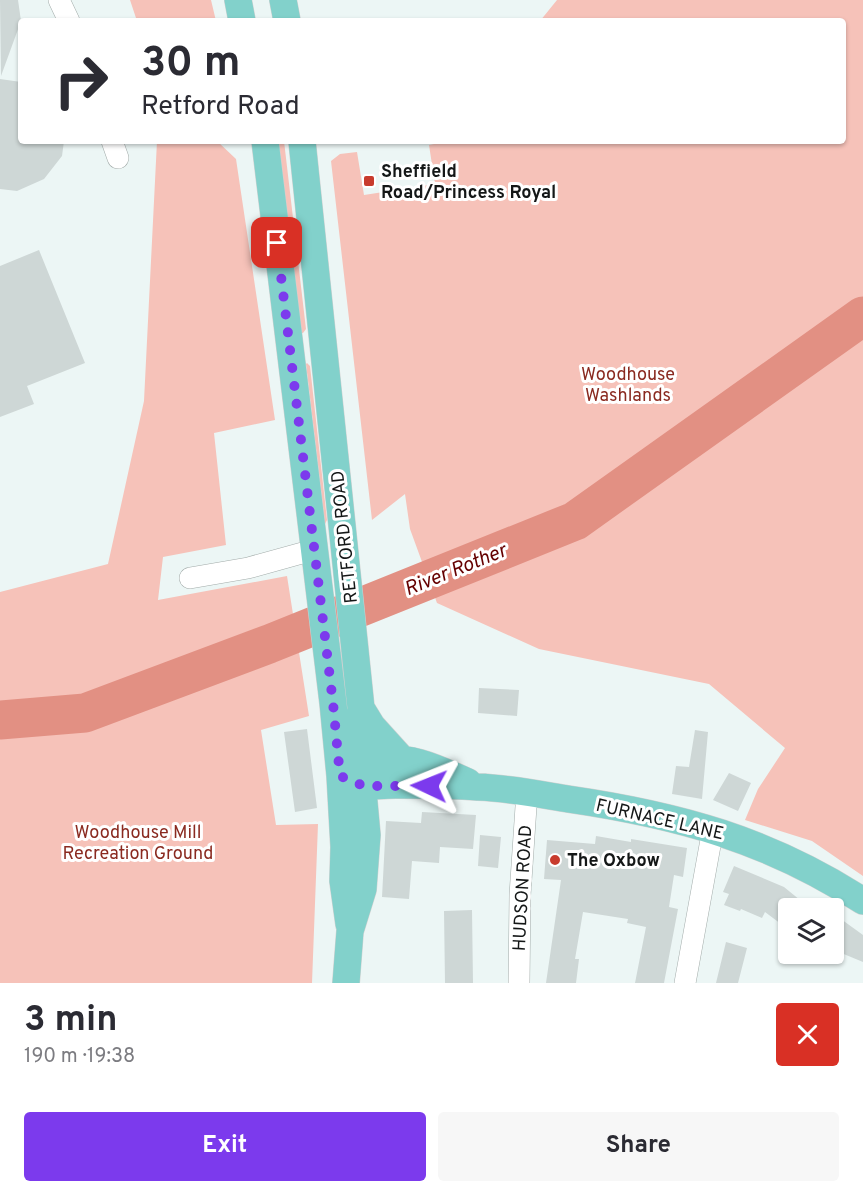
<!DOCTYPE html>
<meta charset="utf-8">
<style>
body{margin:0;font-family:Overpass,sans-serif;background:#f7f7f7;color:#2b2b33;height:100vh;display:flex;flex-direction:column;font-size:22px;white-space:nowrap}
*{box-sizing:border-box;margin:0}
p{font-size:20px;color:#7c7c81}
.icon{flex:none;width:33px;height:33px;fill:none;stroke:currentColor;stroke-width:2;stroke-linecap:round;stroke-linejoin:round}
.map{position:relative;height:983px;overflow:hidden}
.details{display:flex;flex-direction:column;background:#fff;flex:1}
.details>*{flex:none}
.banner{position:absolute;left:18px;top:18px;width:828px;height:126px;border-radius:6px;box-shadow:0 2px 4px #0004;background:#fff;color:#2b2b33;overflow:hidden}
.tools{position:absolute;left:778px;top:898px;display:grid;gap:12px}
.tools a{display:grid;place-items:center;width:66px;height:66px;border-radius:6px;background:#fff;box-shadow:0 2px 4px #0004;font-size:30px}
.pin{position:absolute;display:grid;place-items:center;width:51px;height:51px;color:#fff;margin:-26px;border-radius:12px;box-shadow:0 3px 9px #0006}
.me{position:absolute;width:66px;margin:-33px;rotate:272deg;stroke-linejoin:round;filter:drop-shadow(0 0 4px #0008)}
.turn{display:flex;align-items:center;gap:21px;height:126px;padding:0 24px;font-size:27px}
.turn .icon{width:78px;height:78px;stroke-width:2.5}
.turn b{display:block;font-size:42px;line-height:51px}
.round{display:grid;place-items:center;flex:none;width:63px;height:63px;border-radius:6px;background:#f7f7f7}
.headline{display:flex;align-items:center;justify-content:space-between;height:102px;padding:0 24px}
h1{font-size:36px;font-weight:700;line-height:45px}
.cta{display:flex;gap:12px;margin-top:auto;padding:12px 24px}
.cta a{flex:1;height:69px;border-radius:6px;background:#7c3aed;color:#fff;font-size:24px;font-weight:700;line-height:69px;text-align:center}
.cta a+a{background:#f7f7f7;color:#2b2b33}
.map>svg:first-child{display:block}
</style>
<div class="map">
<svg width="863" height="983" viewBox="0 0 863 983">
<rect width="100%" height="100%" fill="#ecf6f5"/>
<!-- green -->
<path fill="#f6c2b9" d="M130,0H211L216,21H137Z
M557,0H863V876L812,841L745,820L758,789L785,748L709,684L539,649L437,603L410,529L405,494L372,520L331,161L340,154L357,152L364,195L435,184L429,145L434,144L433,141H843V21H540Z
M157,141H217L236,159L275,420L214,433L226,545L163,557L158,600L287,576L309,716L261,730L276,825L318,824L312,983H0V592L108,564L144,401Z
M273,141H284L306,329L303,333H300Z
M307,363L310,366L327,520L325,524L306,364Z"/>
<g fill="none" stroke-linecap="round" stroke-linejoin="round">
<!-- river -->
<path stroke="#e29083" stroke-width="39" d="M0,720L85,713L269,644L575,521L863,316"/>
</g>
<!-- building -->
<path fill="#ced7d6" d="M0,0H18L21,21L1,76Z
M0,79L21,82V141H64L62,156L44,179L17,191L0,189Z
M39,250L85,363L27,386L34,404L0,417V266Z
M479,688L519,690L517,716L478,713Z
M307,729L317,808L295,812L284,732Z
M695,730L708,732L702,799L672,794L676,766L689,767Z
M729,773L751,783L738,811L713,800Z
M422,812L476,815L473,849L440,847L439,863L412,861L409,899L382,897L386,821L421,823Z
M480,835L501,837L498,868L478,866Z
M596,836L631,842V839L687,848L683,877L674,875L669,907L678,909L664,983H635L646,927L627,923L628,919L583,912L575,959H579L576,983H546L561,880L544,879L547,840L595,844Z
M734,866L784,887L811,909H789V930L765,912L762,918L741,909L740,911L724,905L729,894L723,892Z
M472,910L473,983H445L444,911Z
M834,914L863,935V962L834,950Z
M726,942L747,948L738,983H716Z"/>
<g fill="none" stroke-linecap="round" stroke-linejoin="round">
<defs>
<path id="minor" d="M59,0L69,21
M112,141L118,158
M190,578L248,568L313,550
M519,983L520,895L527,792
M685,983L713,829"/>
<path id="major" d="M238,0L242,21
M283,0L287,21
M265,141L333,703L340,776L344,847L343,881L349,924
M302,141L361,708L358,736L367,835L363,889L350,931L346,983
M361,708L372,726L401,758
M346,771C353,764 362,762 372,760C408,754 435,767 468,782
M347,780C363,789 378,785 396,785C423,785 451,785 478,787C508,788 538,794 568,799C678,815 769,840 863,901"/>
</defs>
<!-- minor casing -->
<use href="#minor" stroke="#a2aba9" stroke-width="22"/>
<!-- major casing -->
<use href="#major" stroke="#d0d1d1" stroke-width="28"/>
<!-- minor -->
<use href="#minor" stroke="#fff" stroke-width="21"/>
<!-- major -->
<use href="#major" stroke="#82d1cb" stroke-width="27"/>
</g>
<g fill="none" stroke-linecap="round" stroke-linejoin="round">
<!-- route -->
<path stroke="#7c3aed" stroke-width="10" stroke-dasharray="0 18" d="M277,243L333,703L340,776L364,786H429"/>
</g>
<!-- markers -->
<g fill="#c83b2d" stroke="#fff" stroke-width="2">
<rect x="363" y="175" width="12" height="12" rx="3"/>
<circle cx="555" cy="860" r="6"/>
</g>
<g text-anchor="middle" stroke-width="6" stroke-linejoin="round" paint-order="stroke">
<!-- poi labels -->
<g font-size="18" font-weight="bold" fill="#141717" stroke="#fff" text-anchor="start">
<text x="381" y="177">Sheffield<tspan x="381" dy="21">Road/Princess Royal</tspan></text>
<text x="567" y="866">The Oxbow</text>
</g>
<!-- park labels -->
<g font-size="18" fill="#8a2a20" stroke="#fff">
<text x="628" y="380">Woodhouse<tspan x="628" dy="21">Washlands</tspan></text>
<text x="138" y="838">Woodhouse Mill<tspan x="138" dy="21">Recreation Ground</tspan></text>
</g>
<!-- street labels -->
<g font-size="18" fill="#141717" stroke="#fff">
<text transform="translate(344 537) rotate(-96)" y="6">RETFORD ROAD</text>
<text transform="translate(660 819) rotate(13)" y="6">FURNACE LANE</text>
<text transform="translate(522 888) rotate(-87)" y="6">HUDSON ROAD</text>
</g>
<!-- water labels -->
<g font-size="20" font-style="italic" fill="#650000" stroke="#fff">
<text transform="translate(455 569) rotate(-22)" y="7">River Rother</text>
</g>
</g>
</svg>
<div class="tools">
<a><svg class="icon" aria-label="layers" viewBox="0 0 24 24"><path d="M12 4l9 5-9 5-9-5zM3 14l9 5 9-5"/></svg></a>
</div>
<div class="pin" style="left:277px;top:243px;background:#d93025"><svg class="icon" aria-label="arrive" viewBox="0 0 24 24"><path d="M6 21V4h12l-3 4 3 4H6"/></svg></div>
<svg class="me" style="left:429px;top:786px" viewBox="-20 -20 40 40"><path d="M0-17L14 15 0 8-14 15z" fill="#7c3aed" stroke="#fff" stroke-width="4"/></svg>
<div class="banner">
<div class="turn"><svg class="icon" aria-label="right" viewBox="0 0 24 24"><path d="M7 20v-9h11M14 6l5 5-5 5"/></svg><div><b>30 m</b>Retford Road</div></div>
</div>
</div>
<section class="details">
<div class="headline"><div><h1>3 min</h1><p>190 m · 19:38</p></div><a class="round" style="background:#d93025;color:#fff"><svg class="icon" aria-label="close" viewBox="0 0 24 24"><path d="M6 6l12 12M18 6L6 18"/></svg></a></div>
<div class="cta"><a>Exit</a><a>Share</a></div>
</section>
